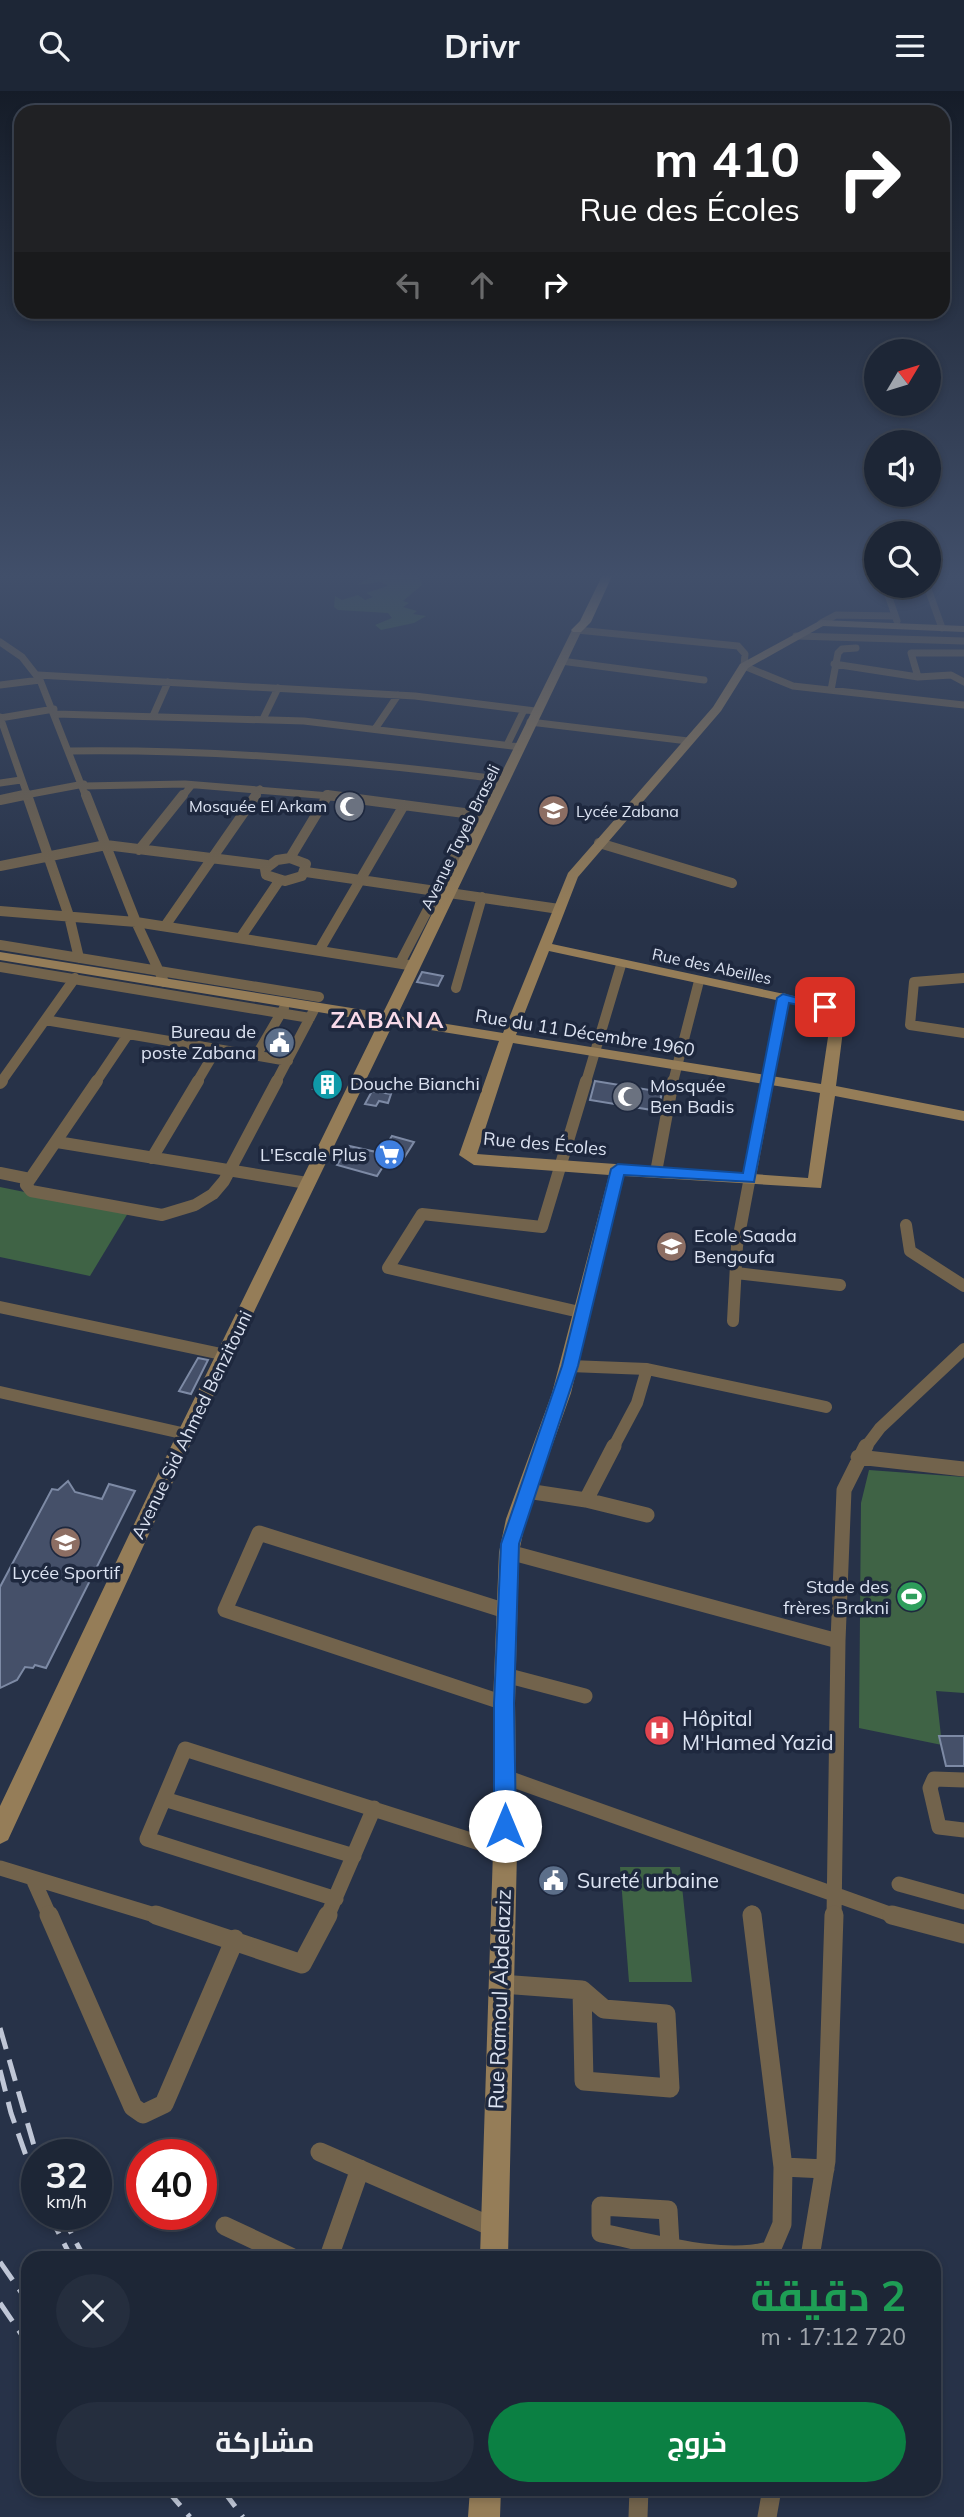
<!DOCTYPE html>
<html lang="ar">
<meta charset="utf-8">
<style>
body{margin:0;font-family:Mulish,Cairo,sans-serif;background:#252e3e;color:#f1f3f6;direction:rtl;height:100vh;display:flex;flex-direction:column;font-size:26px;white-space:nowrap}
*{box-sizing:border-box;margin:0}
p{font-size:23px;color:#a0a5ad}
.icon{flex:none;width:38px;height:38px;fill:none;stroke:currentColor;stroke-width:2;stroke-linecap:round;stroke-linejoin:round}
.map{position:relative;flex:1;overflow:hidden;direction:ltr}
.drawer{position:absolute;left:21px;top:2160px;width:920px;height:245px;display:flex;flex-direction:column;background:#1d2636;border-radius:21px;box-shadow:0 4px 10px #0003,0 0 0 2px #3b4351;direction:rtl}
.drawer>*{flex:none}
.hud{position:absolute;left:14px;top:14px;width:936px;height:214px;border-radius:21px;box-shadow:0 4px 10px #0003,0 0 0 2px #3b4351;direction:rtl;background:#202124;color:#fff;overflow:hidden}
.needle{width:46px;rotate:52deg}
.tools{position:absolute;left:864px;top:248px;display:grid;gap:14px}
.tools a{display:grid;place-items:center;width:77px;height:77px;border-radius:50%;background:#1d2636;box-shadow:0 4px 10px #0003,0 0 0 2px #3b4351;font-size:35px}
.speed{position:absolute;left:21px;top:2048px;display:flex;gap:14px;font-size:35px;font-weight:700;text-align:center}
.speed>*{display:grid;place-content:center;width:91px;height:91px;border-radius:50%;background:#1d2636;box-shadow:0 4px 10px #0003,0 0 0 2px #3b4351;line-height:1}
.speed small{font-size:18px;font-weight:400}
.speed .limit{border:10px solid #d22;background:#fff;color:#111}
.pin{position:absolute;display:grid;place-items:center;width:60px;height:60px;color:#fff;margin:-30px;border-radius:14px;box-shadow:0 4px 10px #0006}
.me{position:absolute;width:77px;margin:-38px;rotate:0deg;stroke-linejoin:round;filter:drop-shadow(0 0 5px #0008)}
.turn{display:flex;align-items:center;gap:24px;height:147px;padding:0 35px;font-size:32px}
.turn .icon{width:91px;height:91px;stroke-width:2.5}
.turn b{display:block;font-size:49px;line-height:60px}
.lanes{display:flex;align-items:center;height:66px;padding:0 35px;background:#0003;justify-content:center;gap:35px;direction:ltr}
.lanes .off{opacity:.35}
.round{display:grid;place-items:center;flex:none;width:74px;height:74px;border-radius:37px;background:#252e3e}
.summary{display:flex;align-items:center;justify-content:space-between;height:119px;padding:0 35px}
h1{font-size:42px;font-weight:700;line-height:52px;color:#1e9e55}
.primary-button{display:flex;gap:14px;margin-top:auto;padding:14px 35px}
.primary-button a{flex:1;height:80px;border-radius:42px;background:#0b8043;color:#fff;font-size:28px;font-weight:700;line-height:80px;text-align:center}
.primary-button a+a{background:#252e3e;color:#f1f3f6}
header{display:flex;justify-content:space-between;align-items:center;height:91px;padding:0 35px;background:#1d2636;font-size:32px;font-weight:700}
.map>svg:first-child{display:block}
</style>
<header><svg class="icon" aria-label="menu" viewBox="0 0 24 24"><path d="M4 6h16M4 12h16M4 18h16"/></svg>Drivr<svg class="icon" aria-label="search" viewBox="0 0 24 24"><circle cx="10" cy="10" r="6"/><path d="M15 15l6 6"/></svg></header>
<div class="map">
<svg width="964" height="2426" viewBox="0 0 964 2426">
<rect width="100%" height="100%" fill="#273248"/>
<!-- green -->
<path fill="#3f6345" d="M376,483L419,486L422,494L403,510L409,512L403,516L417,520L413,523L426,525L414,532L381,539L375,534L392,527L388,522L338,519L334,516L335,505L342,509L358,504L365,509L373,506L366,502L388,495L381,491L357,494Z
M0,1096L128,1122L90,1185L0,1166Z
M869,1379L964,1386V1602L936,1600L942,1654L859,1637L861,1412Z
M620,1776H680L692,1891H629Z"/>
<!-- building -->
<path fill="#455069" stroke="#7d8aa5" stroke-width="2" d="M422,881L443,885L438,895L417,891Z
M320,984L340,987L333,1001L313,998Z
M595,990L662,1001L658,1020L590,1009Z
M372,1000L391,1003L388,1012L379,1010L376,1015L365,1013Z
M392,1045L414,1051L402,1070L389,1066L377,1085L337,1074L349,1055L381,1062Z
M198,1267L208,1269L191,1303L179,1300Z
M68,1390L75,1401L102,1408L109,1393L135,1400L46,1577L35,1574L33,1577L25,1576L17,1589L0,1597V1496L52,1398L58,1399Z
M939,1645H964V1675H946Z"/>
<g fill="none" stroke-linecap="round" stroke-linejoin="round">
<!-- street-far4 -->
<path stroke="#72634c" stroke-width="7" d="M927,495L942,537
M886,498L897,530
M821,532L836,524L895,525
M577,539L738,555L745,563L744,575L793,595L964,614
M796,545L964,550
M0,551L22,566L40,589L86,706
M561,570L704,589
M834,573L918,586L951,584L964,591
M38,584L415,605L535,620
M918,586L911,562H964
M0,594L40,589
M831,599L838,562L842,558L856,557
M56,623L304,630L520,656
M153,625L168,591
M0,626L28,706
M0,627L54,618
M263,628L278,597
M530,631L688,650
M375,638L398,604
M507,654L524,619
M69,660C216,658 361,670 506,689
M0,692L21,689
M84,695L185,693L342,706
M15,706L84,693
M182,706L191,695
M254,706L260,698"/>
<!-- street-far3 -->
<path stroke="#72634c" stroke-width="10" d="M27,704L69,825L79,867
M86,704L136,831L164,891
M327,704L487,725
M0,709L24,704
M599,752L732,792
M139,759L183,704
M290,767L306,773L302,785L285,790L266,784L265,778L277,769Z
M290,767L328,704
M0,775L106,754L267,774
M306,781L559,818
M0,820L136,831L415,875
M165,835L256,704
M241,846L279,790
M0,854L319,906
M320,858L404,714
M400,872L477,724
M0,876L310,927
M964,887L914,891L910,934L964,942
M456,897L482,806
M45,929L288,970
M256,965L284,917
M1,991L75,887
M96,991L127,945
M197,991L216,959
M276,991L315,917
M586,991L621,874
M673,991L699,890
M767,991L783,907"/>
<!-- street-far2 -->
<path stroke="#72634c" stroke-width="12" d="M97,990L26,1094L31,1100L162,1124L195,1114L213,1103L224,1090L277,990
M0,992L2,990
M57,1051L307,1092
M152,1067L198,990
M656,1081L673,990
M0,1082L30,1088
M906,1134L910,1160L964,1195
M736,1182L840,1194
M0,1216L226,1264
M584,1222L388,1177L422,1123L542,1136L586,990
M733,1230L737,1155L768,990
M570,1275L647,1278L826,1316
M0,1301L186,1343
M613,1357L637,1312L647,1278
M865,1357L880,1337L964,1258"/>
<!-- street-far1 -->
<path stroke="#72634c" stroke-width="15" d="M858,1366L964,1378
M527,1400L586,1409L647,1424
M586,1409L614,1355
M509,1461L838,1550
M505,1584L585,1605
M504,1612L225,1519L259,1442L506,1520
M505,1686L898,1826
M964,1689L934,1688L930,1697L939,1736L964,1739
M164,1708L354,1765
M0,1777L161,1826
M33,1788L50,1826
M899,1793L964,1811
M336,1808L147,1748L185,1658L505,1760
M752,1822V1826
M327,1826L374,1717
M834,1826L838,1550L844,1399L866,1355"/>
<!-- street -->
<path stroke="#72634c" stroke-width="19" d="M49,1824L133,2016L143,2023L164,2013L235,1848
M156,1824L302,1873L328,1824
M752,1824L783,2076
M892,1824L964,1843
M500,1893L582,1899
M582,1899L604,1918L666,1923L670,1997L584,1990Z
M320,2061L495,2137
M225,2135L291,2166
M670,2153L668,2119L601,2115V2142C649,2151 725,2174 771,2159L782,2133L783,2076L825,2078
M329,2166L360,2078
M810,2166L826,2070L834,1824
M638,2426L639,2398
M767,2426L772,2398"/>
<!-- secondary -->
<path fill="#957d58" fill-rule="evenodd" d="M821,529L964,535V541L823,535L748,577L721,620L578,786L552,853L831,913L845,924L836,995L964,1020V1030L835,1005L821,1097L624,1085L571,1302L526,1428L519,1461L515,1612L517,1760L508,2166H480L493,1760V1612L499,1461L506,1428L552,1302L609,1084L474,1074L459,1064L499,950L393,933L195,1343L8,1749L0,1753V1715L177,1343L379,931L0,869V861L383,922L572,539L577,536L582,539L397,925L503,942L568,782L713,616L740,573ZM549,860L822,919L831,926L821,993L516,944ZM513,952L820,1002L808,1087L477,1063Z
M470,2398H501L500,2426H468Z"/>
<!-- highway -->
<path fill="#c8a469" fill-rule="evenodd" d="M603,483H613L591,531L581,541H573L571,539L580,530Z"/>
<!-- rail -->
<path stroke="#bfc6d6" stroke-width="5" stroke-dasharray="22 11" stroke-linecap="butt" d="M0,1937L37,2065
M0,1979L11,2022L37,2096
M49,2123L71,2166
M61,2123L84,2166
M0,2171L28,2211
M0,2212L28,2253
M166,2398L190,2426
M222,2398L243,2426"/>
</g>
<!-- sky -->
<linearGradient id="sky" x2="0" y2="1"><stop stop-color="#151c28"/><stop offset="0.59" stop-color="#414f6a"/><stop offset="1" stop-color="#414f6a" stop-opacity="0"/></linearGradient>
<rect width="964" height="822" fill="url(#sky)"/>
<!-- route -->
<path fill="#1a73e8" stroke="#114b97" stroke-width="2" d="M783,903L832,916L825,920L789,912L754,1091L624,1084L578,1275L519,1453L514,1612L516,1735L513,1743L505,1746L497,1743L494,1735V1612L501,1453L562,1275L611,1078L618,1073L743,1082L777,907Z"/>
<!-- icons -->
<defs>
<symbol id="mosque-disc" viewBox="-11 -11 22 22"><circle r="9.5" fill="#6b7280" stroke="#1e283e"/><path d="M3.5-4.9A6 6 0 1 0 3.5 4.9A5 5 0 1 1 3.5-4.9Z" fill="#fff"/></symbol>
<symbol id="school-disc" viewBox="-11 -11 22 22"><circle r="9.5" fill="#8d6e63" stroke="#1e283e"/><path d="M0-5L7-2L0 1L-7-2ZM-4 1L0 2.5L4 1V4Q0 6-4 4Z" fill="#fff"/></symbol>
<symbol id="civic-disc" viewBox="-11 -11 22 22"><circle r="9.5" fill="#5c6f8a" stroke="#1e283e"/><path d="M-.6-6.5H3V-4.5H.6V-3L4-1V1h2V6H-6V1h2V-1L-.6-3ZM-1.2 2.5V6h2.4V2.5Z" fill="#fff"/></symbol>
<symbol id="building-disc" viewBox="-11 -11 22 22"><circle r="9.5" fill="#0f9aa8" stroke="#1e283e"/><path d="M-4-6H4V6H1V3H-1V6H-4ZM-2.5-4.3h1.7v1.8h-1.7ZM.8-4.3h1.7v1.8H.8ZM-2.5-1h1.7V.8h-1.7ZM.8-1h1.7V.8H.8Z" fill="#fff"/></symbol>
<symbol id="supermarket-disc" viewBox="-11 -11 22 22"><circle r="9.5" fill="#3f7fe0" stroke="#1e283e"/><path d="M-6-5.5h2.5l.6 2H6L4.5 2H-2.5L-4.4-4H-6ZM-1.5 3.2a1.3 1.3 0 1 0 .1 0ZM3 3.2a1.3 1.3 0 1 0 .1 0Z" fill="#fff"/></symbol>
<symbol id="stadium-disc" viewBox="-11 -11 22 22"><circle r="9.5" fill="#2e9e5b" stroke="#1e283e"/><path d="M0-5a6.5 5 0 1 0 0 10a6.5 5 0 1 0 0-10ZM-3.5-1.8h7v3.6h-7Z" fill="#fff"/></symbol>
<symbol id="hospital-disc" viewBox="-11 -11 22 22"><circle r="9.5" fill="#e0444e" stroke="#1e283e"/><path d="M-5-5h3v3.5h4V-5h3V5h-3V1.5h-4V5h-3Z" fill="#fff"/></symbol>
</defs>
<g fill-rule="evenodd">
<use href="#mosque-disc" x="332" y="698" width="35" height="35"/>
<use href="#school-disc" x="536" y="702" width="35" height="35"/>
<use href="#civic-disc" x="262" y="934" width="35" height="35"/>
<use href="#building-disc" x="310" y="976" width="35" height="35"/>
<use href="#mosque-disc" x="610" y="988" width="35" height="35"/>
<use href="#supermarket-disc" x="372" y="1046" width="35" height="35"/>
<use href="#school-disc" x="654" y="1138" width="35" height="35"/>
<use href="#school-disc" x="48" y="1434" width="35" height="35"/>
<use href="#stadium-disc" x="894" y="1488" width="35" height="35"/>
<use href="#hospital-disc" x="642" y="1622" width="35" height="35"/>
<use href="#civic-disc" x="536" y="1772" width="35" height="35"/>
</g>
<g text-anchor="middle" stroke-width="7" stroke-linejoin="round" paint-order="stroke">
<!-- far-poi labels -->
<g font-size="16" fill="#dce3f2" stroke="#1e283e" text-anchor="end">
<text x="327" y="721">Mosquée El Arkam</text>
<text x="576" y="726" text-anchor="start">Lycée Zabana</text>
</g>
<!-- far-street labels -->
<g font-size="16" fill="#dce3f2" stroke="#1e283e">
<text transform="translate(460 746) rotate(-64)" y="6">Avenue Tayeb Braseli</text>
<text transform="translate(712 875) rotate(12)" y="6">Rue des Abeilles</text>
</g>
<!-- poi labels -->
<g font-size="18" fill="#dce3f2" stroke="#1e283e" text-anchor="end">
<text x="256" y="947">Bureau de<tspan x="256" dy="21">poste Zabana</tspan></text>
<text x="350" y="999" text-anchor="start">Douche Bianchi</text>
<text x="650" y="1001" text-anchor="start">Mosquée<tspan x="650" dy="21">Ben Badis</tspan></text>
<text x="367" y="1070">L'Escale Plus</text>
<text x="694" y="1151" text-anchor="start">Ecole Saada<tspan x="694" dy="21">Bengoufa</tspan></text>
<text x="66" y="1488" text-anchor="middle">Lycée Sportif</text>
<text x="889" y="1502">Stade des<tspan x="889" dy="21">frères Brakni</tspan></text>
</g>
<!-- street labels -->
<g font-size="18" fill="#dce3f2" stroke="#1e283e">
<text transform="translate(585 942) rotate(9)" y="6">Rue du 11 Décembre 1960</text>
<text transform="translate(545 1053) rotate(5)" y="6">Rue des Écoles</text>
<text transform="translate(192 1334) rotate(-64)" y="6">Avenue Sid Ahmed Benzitouni</text>
</g>
<!-- near-poi labels -->
<g font-size="21" fill="#dce3f2" stroke="#1e283e" text-anchor="start">
<text x="682" y="1635">Hôpital<tspan x="682" dy="24">M'Hamed Yazid</tspan></text>
<text x="577" y="1797">Sureté urbaine</text>
</g>
<!-- near-street labels -->
<g font-size="21" fill="#dce3f2" stroke="#1e283e">
<text transform="translate(500 1908) rotate(-88)" y="7">Rue Ramoul Abdelaziz</text>
</g>
<!-- district labels -->
<g font-size="24" font-weight="bold" letter-spacing="2" fill="#f9dae9" stroke="#1e283e">
<text x="388" y="937">ZABANA</text>
</g>
</g>
</svg>
<div class="tools">
<a><svg class="needle" viewBox="-14 -14 28 28"><path d="M0-13l5 13h-10z" fill="#e53935"/><path d="M0 13l5-13h-10z" fill="#a0a5ad"/></svg></a>
<a><svg class="icon" aria-label="sound" viewBox="0 0 24 24"><path d="M4 9h4l5-4v14l-5-4H4zM17 9q2 3 0 6"/></svg></a>
<a><svg class="icon" aria-label="search" viewBox="0 0 24 24"><circle cx="10" cy="10" r="6"/><path d="M15 15l6 6"/></svg></a>
</div>
<div class="speed"><div>32<small>km/h</small></div><div class="limit">40</div></div>
<div class="pin" style="left:825px;top:916px;background:#d93025"><svg class="icon" aria-label="arrive" viewBox="0 0 24 24"><path d="M6 21V4h12l-3 4 3 4H6"/></svg></div>
<svg class="me" style="left:505px;top:1735px" viewBox="-20 -20 40 40"><circle r="19" fill="#fff"/><path d="M0-13L10 11 0 6-10 11z" fill="#1a73e8"/></svg>
<div class="hud">
<div class="turn"><svg class="icon" aria-label="right" viewBox="0 0 24 24"><path d="M7 20v-9h11M14 6l5 5-5 5"/></svg><div><b>410 m</b>Rue des Écoles</div></div>
<div class="lanes"><svg class="icon off" aria-label="left" viewBox="0 0 24 24"><path d="M17 20v-9H6M10 6l-5 5 5 5"/></svg><svg class="icon off" aria-label="ahead" viewBox="0 0 24 24"><path d="M12 20V5M6 11l6-6 6 6"/></svg><svg class="icon" aria-label="right" viewBox="0 0 24 24"><path d="M7 20v-9h11M14 6l5 5-5 5"/></svg></div>
</div>
<section class="drawer">
<div class="summary"><div><h1>2 دقيقة</h1><p>720 m · 17:12</p></div><a class="round"><svg class="icon" aria-label="close" viewBox="0 0 24 24"><path d="M6 6l12 12M18 6L6 18"/></svg></a></div>
<div class="primary-button"><a>خروج</a><a>مشاركة</a></div>
</section>
</div>
